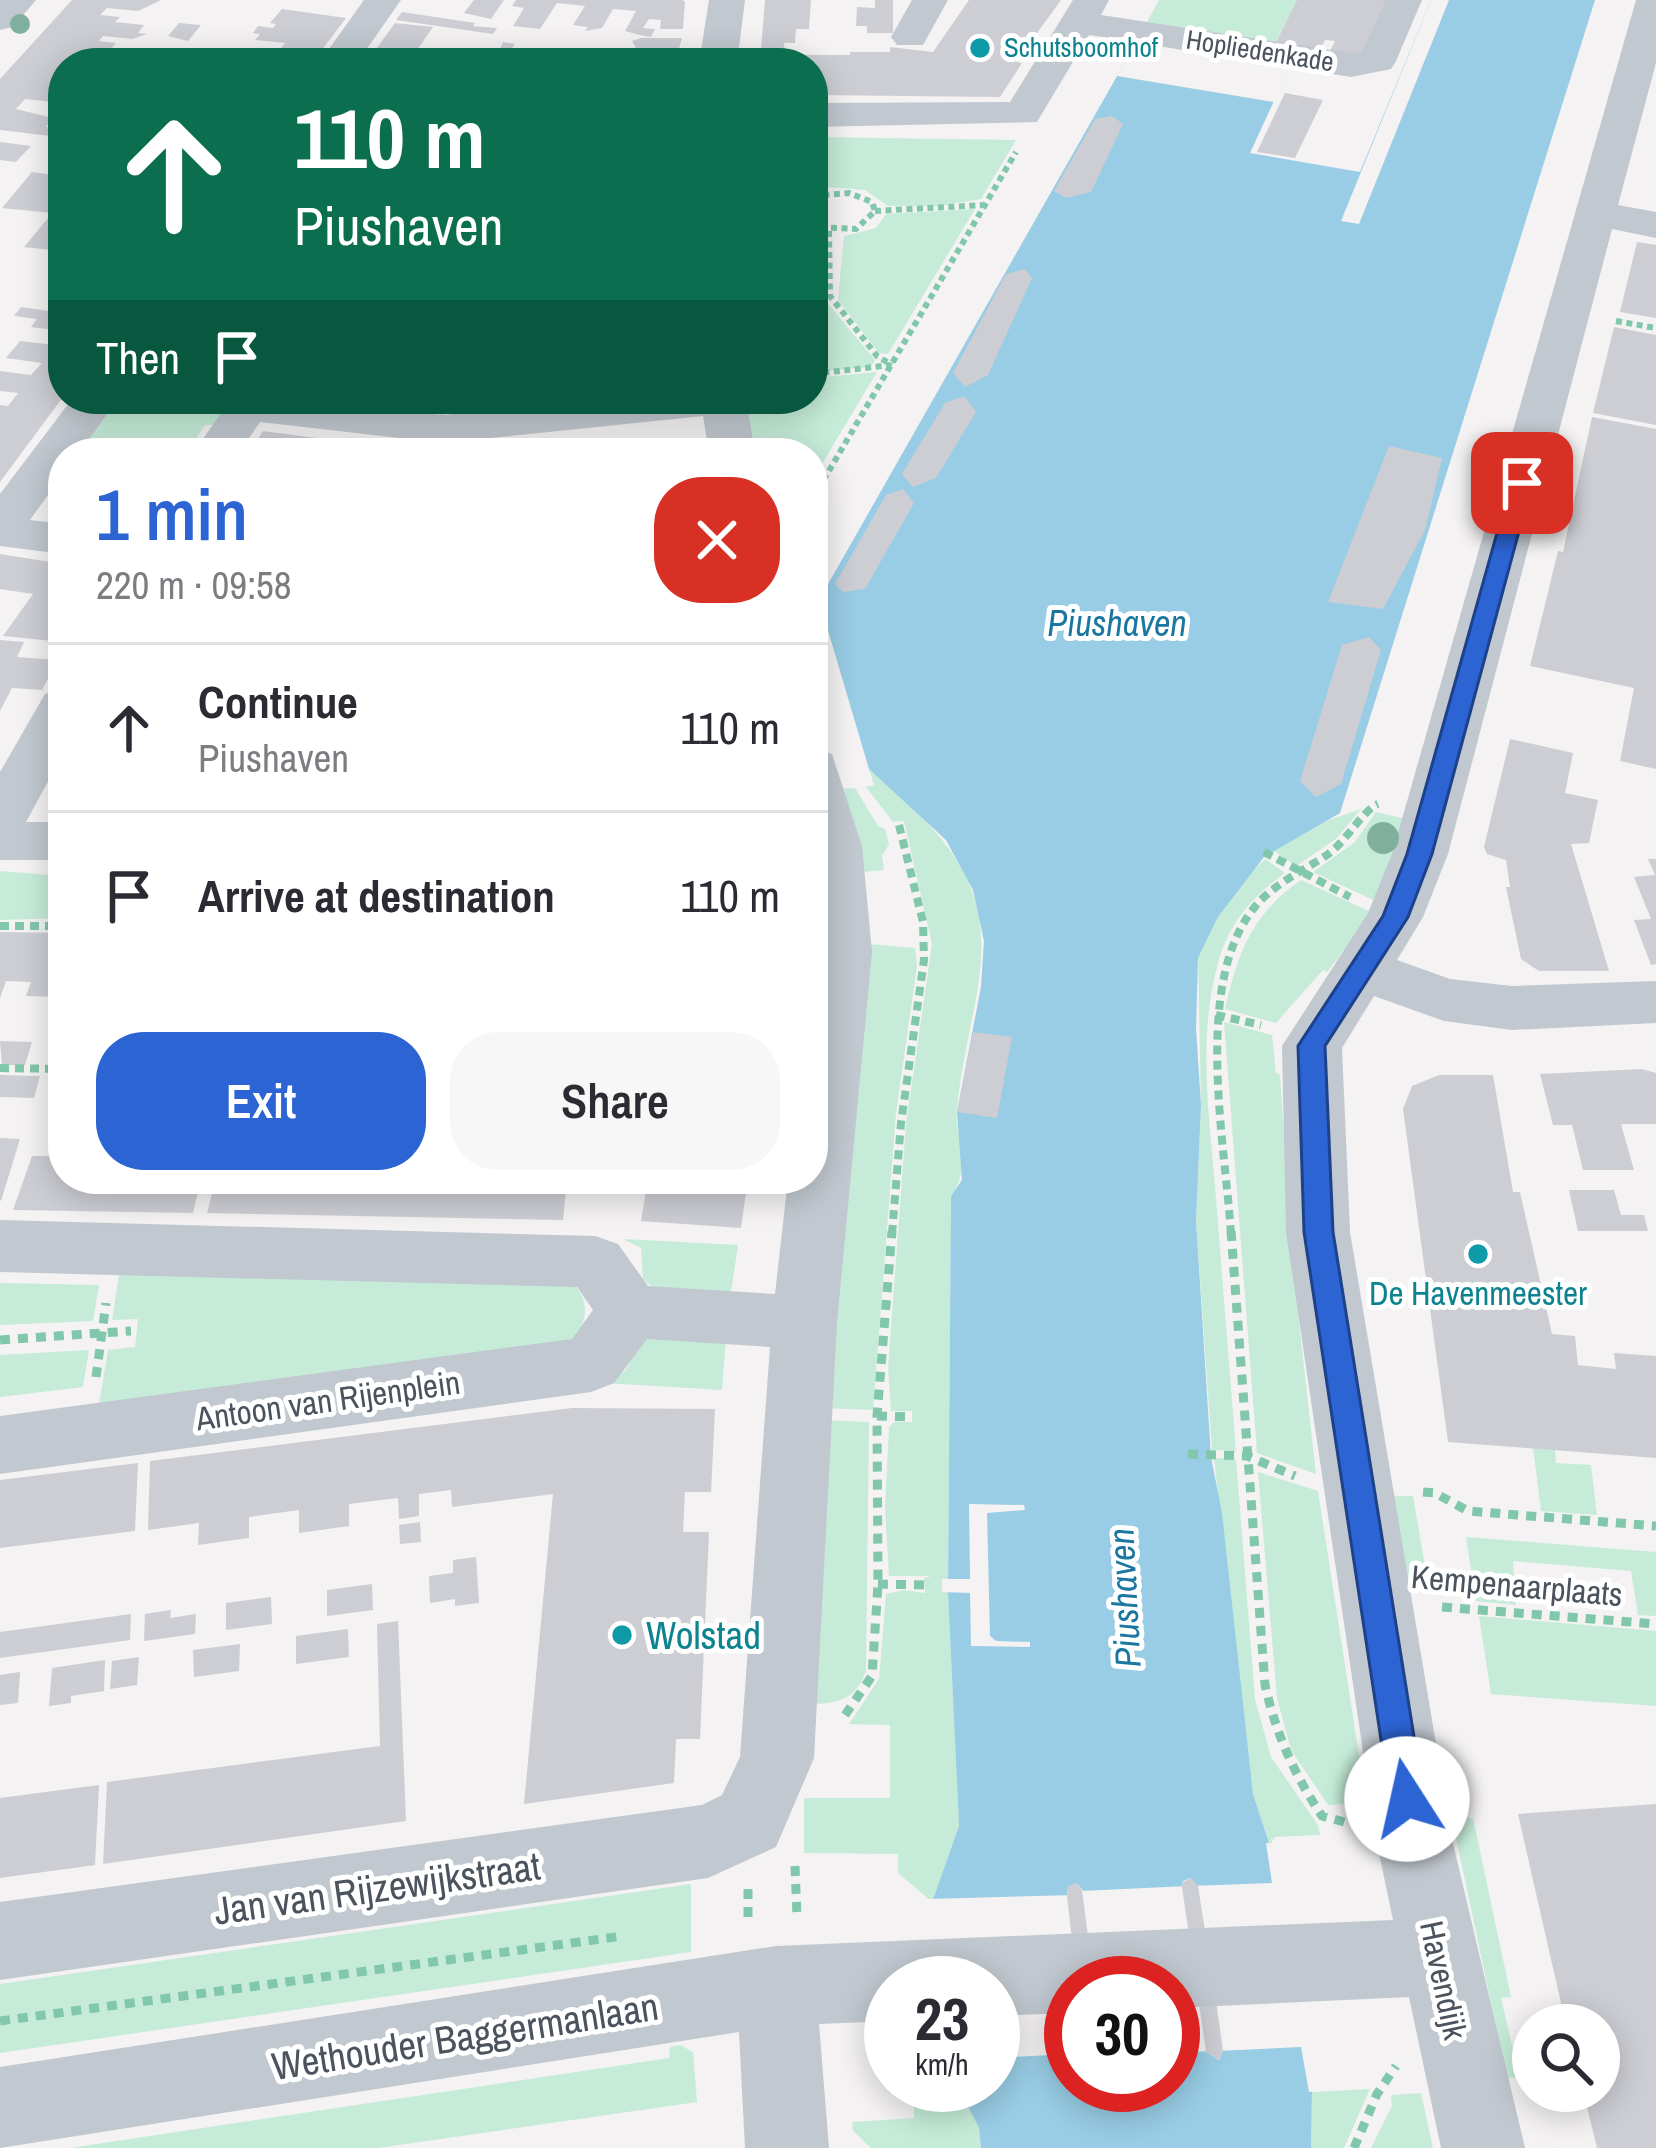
<!DOCTYPE html>
<meta charset="utf-8">
<style>
body{margin:0;font-family:"Archivo Narrow",sans-serif;background:#f7f7f7;color:#2b2b33;height:100vh;display:flex;flex-direction:column;font-size:45px;white-space:nowrap}
*{box-sizing:border-box;margin:0}
p{font-size:39px;color:#7c7c81}
.icon{flex:none;width:66px;height:66px;fill:none;stroke:currentColor;stroke-width:2;stroke-linecap:round;stroke-linejoin:round}
.map{position:relative;flex:1;overflow:hidden}
.drawer{position:absolute;left:48px;top:438px;width:780px;height:756px;display:flex;flex-direction:column;background:#fff;border-radius:48px;box-shadow:0 6px 30px #0003}
.drawer>*{flex:none}
.top-card{position:absolute;left:48px;top:48px;width:780px;height:366px;border-radius:48px;box-shadow:0 6px 30px #0003;background:#0b6e4f;color:#fff;overflow:hidden}
.buttons{position:absolute;left:1512px;top:2004px;display:grid;gap:24px}
.buttons a{display:grid;place-items:center;width:108px;height:108px;border-radius:50%;background:#fff;box-shadow:0 6px 30px #0003;font-size:60px}
.speed{position:absolute;left:864px;top:1956px;display:flex;gap:24px;font-size:60px;font-weight:700;text-align:center}
.speed>*{display:grid;place-content:center;width:156px;height:156px;border-radius:50%;background:#fff;box-shadow:0 6px 30px #0003;line-height:1}
.speed small{font-size:30px;font-weight:400}
.speed .limit{border:18px solid #d22;background:#fff;color:#111}
.pin{position:absolute;display:grid;place-items:center;width:102px;height:102px;color:#fff;margin:-51px;border-radius:24px;box-shadow:0 6px 18px #0006}
.me{position:absolute;width:132px;margin:-66px;rotate:350deg;stroke-linejoin:round;filter:drop-shadow(0 0 9px #0008)}
.turn{display:flex;align-items:center;gap:42px;height:252px;padding:0 48px;font-size:54px}
.turn .icon{width:156px;height:156px;stroke-width:2.5}
.turn b{display:block;font-size:84px;line-height:102px}
.then{display:flex;align-items:center;height:114px;padding:0 48px;background:#0003;gap:24px;font-size:45px}
.round{display:grid;place-items:center;flex:none;width:126px;height:126px;border-radius:48px;background:#f7f7f7}
.summary{display:flex;align-items:center;justify-content:space-between;height:204px;padding:0 48px}
h1{font-size:72px;font-weight:600;line-height:90px;color:#2c64d4}
.primary-button{display:flex;gap:24px;margin-top:auto;padding:24px 48px}
.primary-button a{flex:1;height:138px;border-radius:48px;background:#2c64d4;color:#fff;font-size:48px;font-weight:600;line-height:138px;text-align:center}
.primary-button a+a{background:#f7f7f7;color:#2b2b33}
ul{padding:0;list-style:none}
li{display:flex;align-items:center;gap:36px;height:168px;padding:0 48px;border-top:3px solid #e1e1e2}
li div{flex:1}
li b{display:block;font-size:45px}
li em{font-style:normal}
.map>svg:first-child{display:block}
</style>
<div class="map">
<svg width="1656" height="2148" viewBox="0 0 1656 2148">
<rect width="100%" height="100%" fill="#f4f2f2"/>
<!-- green -->
<path fill="#c6ecd9" d="M1159,0H1297L1275,43L1147,22Z
M813,137L1016,140L981,199L939,206H888L865,190L813,186V173L821,166L813,160Z
M975,209L888,354L879,353L838,300L844,236L876,228L886,214Z
M813,268L820,294L875,360L871,367L813,372Z
M877,372L813,479V453H750L737,399H813V378Z
M111,399H240L221,425H205L187,453H70Z
M869,769C887,779 902,798 917,813C1022,913 970,987 957,1107C954,1141 973,1165 951,1196L948,1592L959,1826L932,1902L898,1873V1854L804,1853V1798H890V1725L849,1724L879,1679L886,1594L904,1590L932,1594L925,1593L924,1578L931,1576H889L885,1508L889,1427L894,1422H912V1411H891L888,1368L906,1124L932,944L904,821L893,822L866,787L874,785Z
M855,788L878,826L885,829L889,844L882,856L884,870L862,872L841,789Z
M1361,809L1336,839L1296,866L1274,851L1312,826Z
M1376,812L1410,820L1384,905L1313,872L1354,843Z
M1265,859L1285,873C1251,897 1227,926 1217,967C1198,1038 1209,1114 1215,1186C1222,1274 1229,1363 1236,1451L1212,1450L1196,1221L1201,1105L1198,958L1218,917L1245,879Z
M0,871L63,876V918L0,920Z
M1301,880L1373,913L1327,972L1323,970L1276,1023L1225,1009C1238,952 1252,914 1301,880Z
M868,944L915,948L917,966L896,1113L873,1410L820,1408Z
M1224,1022L1272,1035L1276,1073L1280,1075L1293,1269L1316,1474L1257,1453Z
M623,1239L738,1245L730,1299L659,1293L643,1279L641,1248Z
M121,1262L565,1276C588,1296 591,1312 575,1339L98,1411L108,1350L135,1347L138,1319L112,1320Z
M0,1283L99,1285L93,1321L0,1325Z
M645,1335L726,1337L722,1390L604,1383L625,1371Z
M89,1350L83,1387L0,1397V1355Z
M819,1420L869,1422L866,1671C857,1698 840,1703 814,1704Z
M1533,1448L1555,1450L1556,1463L1591,1465L1597,1515L1541,1511Z
M1214,1458L1236,1459L1255,1699L1271,1757L1318,1825L1320,1835L1274,1837L1275,1844L1269,1843L1253,1794Z
M1258,1472L1318,1491L1362,1775L1372,1776L1376,1802L1328,1805L1291,1750L1277,1698Z
M1391,1496H1413L1429,1590H1408Z
M1466,1537L1656,1552V1616L1638,1615L1631,1571L1513,1561L1516,1605L1476,1601Z
M1479,1616L1656,1631V1706L1491,1694Z
M1473,1818L1511,1997L1501,1998L1514,2054L1524,2053L1529,2077L1507,2078L1452,1819Z
M691,1884V1952L0,2053V1984Z
M680,2045L693,2052L697,2102L378,2148H70L669,2058L670,2047Z
M923,2085H957L979,2128L981,2148H871L853,2131L852,2122L914,2118V2096Z
M1370,2089L1344,2148H1311L1312,2092Z
M1421,2093L1433,2148H1371L1392,2106L1391,2095Z"/>
<!-- water -->
<path fill="#98cde5" fill-rule="evenodd" d="M1431,0H1595L1340,813L1264,857L1218,917L1198,958L1196,1028L1201,1105L1196,1221L1211,1457L1222,1513L1253,1794L1269,1843L1312,2092L1311,2148H981L979,2128L957,2085H993V1983L932,1902L959,1826L948,1592L951,1196L962,1180L957,1112L981,987L984,941L973,890L946,840L869,769L819,600L1137,41L1290,66L1250,153L1360,172ZM1191,1878C1208,1897 1218,2018 1223,2051L1219,2060L1206,2052L1182,1887L1183,1881ZM1076,1883L1173,1983V2085H1071L1067,1896L1068,1887Z"/>
<!-- pier -->
<path fill="#f4f2f2" d="M1431,0H1449L1359,224L1341,221Z
M1137,41L1290,66L1274,102L1117,76Z
M969,1504L1024,1505L1025,1510L987,1513L990,1636L996,1641L1030,1642V1647L971,1646L970,1593L942,1592V1579H970Z
M1271,1837L1275,1842L1318,2091L1309,2092L1301,2047L1217,2051L1191,1886L1272,1883L1266,1843H1272Z
M1188,1886L1212,2051L1173,2053V1983H1088L1081,1891Z
M1073,1895L1071,2054L993,2058V1983H933L926,1899Z"/>
<!-- building -->
<path fill="#cdced4" d="M72,0H161L138,11L107,8L100,15L120,17L115,22L144,25L138,33L147,34L132,39L103,36L99,41L116,43L112,48L119,49L113,56L101,55L94,63L55,65L63,66V89L52,93L63,94V103L25,99L16,109L53,118L46,127L63,129L59,137L0,130V79Z
M474,0H504L491,19L464,13Z
M516,0H682L685,2L683,29H660L661,20L649,19L643,28L655,29L651,37L640,35L625,31L636,11L613,9L602,28L585,31L588,27L573,25L585,6L557,3L540,29L513,26L524,8L512,6Z
M765,0H811L809,29H796L795,43H784L785,55H850V52H890V47L933,52L969,0H1061L1016,62L1022,63L1000,97L813,95V63H760Z
M875,0H893V33H867V26H856L857,7L875,8Z
M1297,0H1394L1360,58L1329,53L1335,41L1325,40L1319,52L1275,44Z
M282,9L346,18L312,63H238L248,50L277,53L285,43L255,40L260,34L253,33L258,26L273,28L276,24L270,23Z
M402,12L475,23L473,26L497,28L493,34L396,20Z
M179,23L201,25L188,41L168,36Z
M395,23L433,27L408,63H366Z
M641,38H682L675,63L593,57L594,50H637L632,41Z
M503,42L515,44L505,58L528,59L527,63H494Z
M1285,93L1323,100L1295,158L1257,152Z
M1112,116L1123,124L1091,192L1066,198L1054,191L1095,119Z
M0,142L31,146L16,162L0,160Z
M32,172L63,176V199L52,213L2,208Z
M49,217L63,218V246L59,251L24,247Z
M1637,242L1656,245V318L1620,312Z
M1025,269L1032,278L988,375L965,387L953,373L1006,274Z
M21,307L63,313V331L31,327L37,319L14,316Z
M1614,327L1656,335V425L1593,413Z
M63,334V397L0,482V405L8,406L18,393L0,391V371L31,375L42,363L6,358L20,341L55,345Z
M964,396L976,412L936,478L913,487L902,474L945,403Z
M339,399H451L443,415Z
M470,399H544V402L456,413L454,404Z
M1592,417L1656,429V769L1620,761L1634,688L1530,666L1558,551L1563,552Z
M263,431L324,439L320,446L342,449L339,453H249Z
M680,444L682,453H634V448Z
M1389,446L1442,458L1425,530L1383,609L1328,602Z
M903,489L914,503L865,589L843,592L835,584L886,495Z
M0,554L63,564V642L3,636L33,594L0,589Z
M1369,637L1381,650L1341,784L1316,797L1300,781L1342,645Z
M0,640L24,642L17,657L58,660L42,690L12,688L0,711Z
M1510,739L1573,753L1565,793L1598,800L1589,843L1571,844L1609,971H1539L1521,959L1506,887H1510L1506,860L1487,854L1484,847Z
M1648,859H1656V964L1651,965L1634,920L1651,919L1634,877L1655,875Z
M0,932L63,933V997L26,996L31,982L6,981L0,998Z
M973,1032L1012,1037L997,1118L957,1112Z
M0,1041L32,1042L25,1065H2Z
M1642,1069L1656,1073V1124H1621L1634,1170H1583L1572,1125H1553L1540,1074Z
M0,1075L40,1076L34,1098L0,1097Z
M1439,1075H1493L1513,1192H1520L1552,1334L1575,1336L1578,1365L1616,1369L1614,1353L1656,1356V1458L1448,1442L1403,1109L1412,1086Z
M0,1138L20,1139L1,1201L0,1200Z
M32,1156H63V1179H201L193,1213L13,1210Z
M216,1179H567L563,1220L207,1213Z
M648,1179H748L741,1228L641,1221Z
M1569,1190H1614L1621,1215H1644L1648,1231H1578Z
M572,1408L715,1409L711,1492H685L683,1532H709L700,1739H676L674,1783L524,1804L553,1494L452,1507L451,1490L419,1494V1516L399,1519L398,1498L349,1504V1526L299,1533V1510L249,1517V1538L198,1545L199,1523L148,1530L150,1461Z
M138,1463L135,1531L0,1548V1480Z
M420,1522L421,1542L400,1544L399,1525Z
M476,1557L479,1603L455,1606V1599L430,1603L429,1576L453,1573V1560Z
M372,1584L373,1610L327,1616V1590Z
M271,1597L272,1624L226,1630V1603Z
M171,1610L170,1618L196,1614L195,1634L144,1641L145,1614Z
M131,1614L130,1640L0,1658V1632Z
M398,1621L406,1821L103,1864L107,1782L380,1746L377,1624Z
M348,1629L349,1657L296,1664V1636Z
M240,1644L239,1671L194,1677L193,1650Z
M139,1657L137,1685L110,1689L112,1661Z
M105,1660L104,1691L71,1696V1703L49,1706L52,1668Z
M20,1672L18,1703L0,1705V1675Z
M99,1785L95,1865L0,1878V1798Z
M1656,1804V2148H1597L1583,2091H1599V2025H1566L1518,1814Z
M1191,1878L1198,1886L1216,2001L1223,2051L1219,2060L1206,2052L1182,1887L1183,1882Z
M1076,1883L1082,1890L1094,1983H1077L1067,1896L1068,1887Z"/>
<g fill="none" stroke-linecap="round" stroke-linejoin="round">
<!-- path-far2 -->
<path stroke="#81c7ac" stroke-width="6" stroke-dasharray="6 4.5" stroke-linecap="butt" d="M813,196L849,193L872,202L875,211L856,229L813,227
M875,211L984,205
M829,231L830,296L877,356L892,365
M1616,321L1656,328
M813,374L891,365
M813,498L1016,152"/>
<!-- path-far1 -->
<path stroke="#81c7ac" stroke-width="8" stroke-dasharray="9 6" stroke-linecap="butt" d="M1264,852L1350,897
M0,926H63
M1216,1015L1261,1025
M0,1068L63,1069
M892,1234L901,1123L924,960L923,922L898,821
M1231,1234C1225,1140 1191,976 1259,902C1278,882 1304,870 1327,855C1346,842 1363,810 1378,804"/>
<!-- path -->
<path stroke="#81c7ac" stroke-width="9" stroke-dasharray="10 8" stroke-linecap="butt" d="M1231,1231L1265,1685C1276,1734 1294,1774 1322,1816L1348,1823
M0,1340L131,1331
M96,1377L106,1303
M877,1416L913,1417
M1188,1454L1247,1456L1295,1476
M1423,1492L1435,1493L1468,1511L1656,1526
M878,1584L924,1585
M1442,1607L1656,1624
M845,1715L872,1676L878,1584L877,1416L892,1231
M795,1866L797,1917
M748,1889V1922
M0,2021L623,1936
M1354,2148L1377,2094L1396,2066"/>
<!-- minor -->
<path fill="#c1c8cf" fill-rule="evenodd" d="M0,0H36L13,27L0,30Z
M364,0H401L357,63H319Z
M709,0H745L737,63H699Z
M912,0H948L923,45H897L891,37Z
M1073,0H1109L1101,15L1351,53L1362,52L1386,0H1422L1396,61L1391,69L1351,77L1089,35L1037,122L813,127V103L1010,102Z
M1636,0H1656V63L1618,205L1656,212V238L1612,229L1448,854L1423,917L1397,960L1450,979L1512,986L1656,981V1023L1512,1030L1444,1021L1374,996L1342,1048L1350,1232L1452,1839L1525,2148H1441L1409,1997L1173,2008V1983H1071V2013L993,2016V1983H891V2021L819,2024L829,2148H745L739,2032L0,2148V2067L776,1946L1393,1920L1376,1839L1286,1232L1282,1046L1368,913L1392,854Z
M72,399H118L79,453H63V474L30,520L63,524V554L0,546V494Z
M231,399H299L443,415L600,399H746L755,453H709L703,416L443,443L260,422L239,453H193Z
M63,689V754L26,822H63V860H0V772L45,694Z
M813,749L832,754L862,846L872,952L837,1323L814,1758L776,1847L708,1878L0,1980V1902L702,1805L722,1795L740,1757L770,1347L647,1339L614,1383L591,1392L0,1474V1416L572,1339L593,1310L577,1287L0,1272V1220L595,1236L618,1244L648,1286L775,1294L788,1179H813Z"/>
</g>
<!-- trees -->
<g fill="#80b09d">
<circle cx="20" cy="24" r="10"/>
<circle cx="1383" cy="838" r="16"/>
</g>
<!-- route -->
<path fill="#2c64d4" stroke="#1d418a" stroke-width="3" d="M1522,477L1532,483L1432,854L1408,917L1325,1046L1333,1232L1424,1799L1419,1811L1407,1816L1395,1811L1390,1799L1304,1232L1298,1046L1383,916L1407,854L1511,483Z"/>
<!-- markers -->
<g fill="#0f9aa8" stroke="#fff" stroke-width="4.5">
<circle cx="980" cy="48" r="12"/>
<circle cx="1478" cy="1254" r="12"/>
<circle cx="622" cy="1635" r="12"/>
</g>
<g text-anchor="middle" stroke-width="10" stroke-linejoin="round" paint-order="stroke">
<!-- far-culture labels -->
<g font-size="27" fill="#0d838f" stroke="#fff" text-anchor="start">
<text x="1004" y="57">Schutsboomhof</text>
</g>
<!-- far-street labels -->
<g font-size="27" fill="#4b535e" stroke="#fff">
<text transform="translate(1260 51) rotate(9)" y="9">Hopliedenkade</text>
</g>
<!-- culture labels -->
<g font-size="33" fill="#0d838f" stroke="#fff">
<text x="1478" y="1305">De Havenmeester</text>
</g>
<!-- street labels -->
<g font-size="33" fill="#4b535e" stroke="#fff">
<text transform="translate(328 1400) rotate(-8)" y="12">Antoon van Rijenplein</text>
<text transform="translate(1517 1585) rotate(5)" y="12">Kempenaarplaats</text>
<text transform="translate(1444 1980) rotate(78)" y="12">Havendijk</text>
</g>
<!-- water labels -->
<g font-size="36" font-style="italic" fill="#1b77a1" stroke="#fff">
<text x="1117" y="636">Piushaven</text>
<text transform="translate(1124 1598) rotate(-93)" y="13">Piushaven</text>
</g>
<!-- near-culture labels -->
<g font-size="39" fill="#0d838f" stroke="#fff" text-anchor="start">
<text x="646" y="1649">Wolstad</text>
</g>
<!-- near-street labels -->
<g font-size="39" fill="#4b535e" stroke="#fff">
<text transform="translate(377 1888) rotate(-8)" y="14">Jan van Rijzewijkstraat</text>
<text transform="translate(465 2036) rotate(-9)" y="14">Wethouder Baggermanlaan</text>
</g>
</g>
</svg>
<div class="buttons">
<a><svg class="icon" aria-label="search" viewBox="0 0 24 24"><circle cx="10" cy="10" r="6"/><path d="M15 15l6 6"/></svg></a>
</div>
<div class="speed"><div>23<small>km/h</small></div><div class="limit">30</div></div>
<div class="pin" style="left:1522px;top:483px;background:#d93025"><svg class="icon" aria-label="arrive" viewBox="0 0 24 24"><path d="M6 21V4h12l-3 4 3 4H6"/></svg></div>
<svg class="me" style="left:1407px;top:1799px" viewBox="-20 -20 40 40"><circle r="19" fill="#fff"/><path d="M0-13L10 11 0 6-10 11z" fill="#2c64d4"/></svg>
<div class="top-card">
<div class="turn"><svg class="icon" aria-label="ahead" viewBox="0 0 24 24"><path d="M12 20V5M6 11l6-6 6 6"/></svg><div><b>110 m</b>Piushaven</div></div>
<div class="then">Then<svg class="icon" aria-label="arrive" viewBox="0 0 24 24"><path d="M6 21V4h12l-3 4 3 4H6"/></svg></div>
</div>
<section class="drawer">
<div class="summary"><div><h1>1 min</h1><p>220 m · 09:58</p></div><a class="round" style="background:#d93025;color:#fff"><svg class="icon" aria-label="close" viewBox="0 0 24 24"><path d="M6 6l12 12M18 6L6 18"/></svg></a></div>
<ul>
<li><svg class="icon" aria-label="ahead" viewBox="0 0 24 24"><path d="M12 20V5M6 11l6-6 6 6"/></svg><div><b>Continue</b><p>Piushaven</p></div><em>110 m</em></li>
<li><svg class="icon" aria-label="arrive" viewBox="0 0 24 24"><path d="M6 21V4h12l-3 4 3 4H6"/></svg><div><b>Arrive at destination</b></div><em>110 m</em></li>
</ul>
<div class="primary-button"><a>Exit</a><a>Share</a></div>
</section>
</div>
